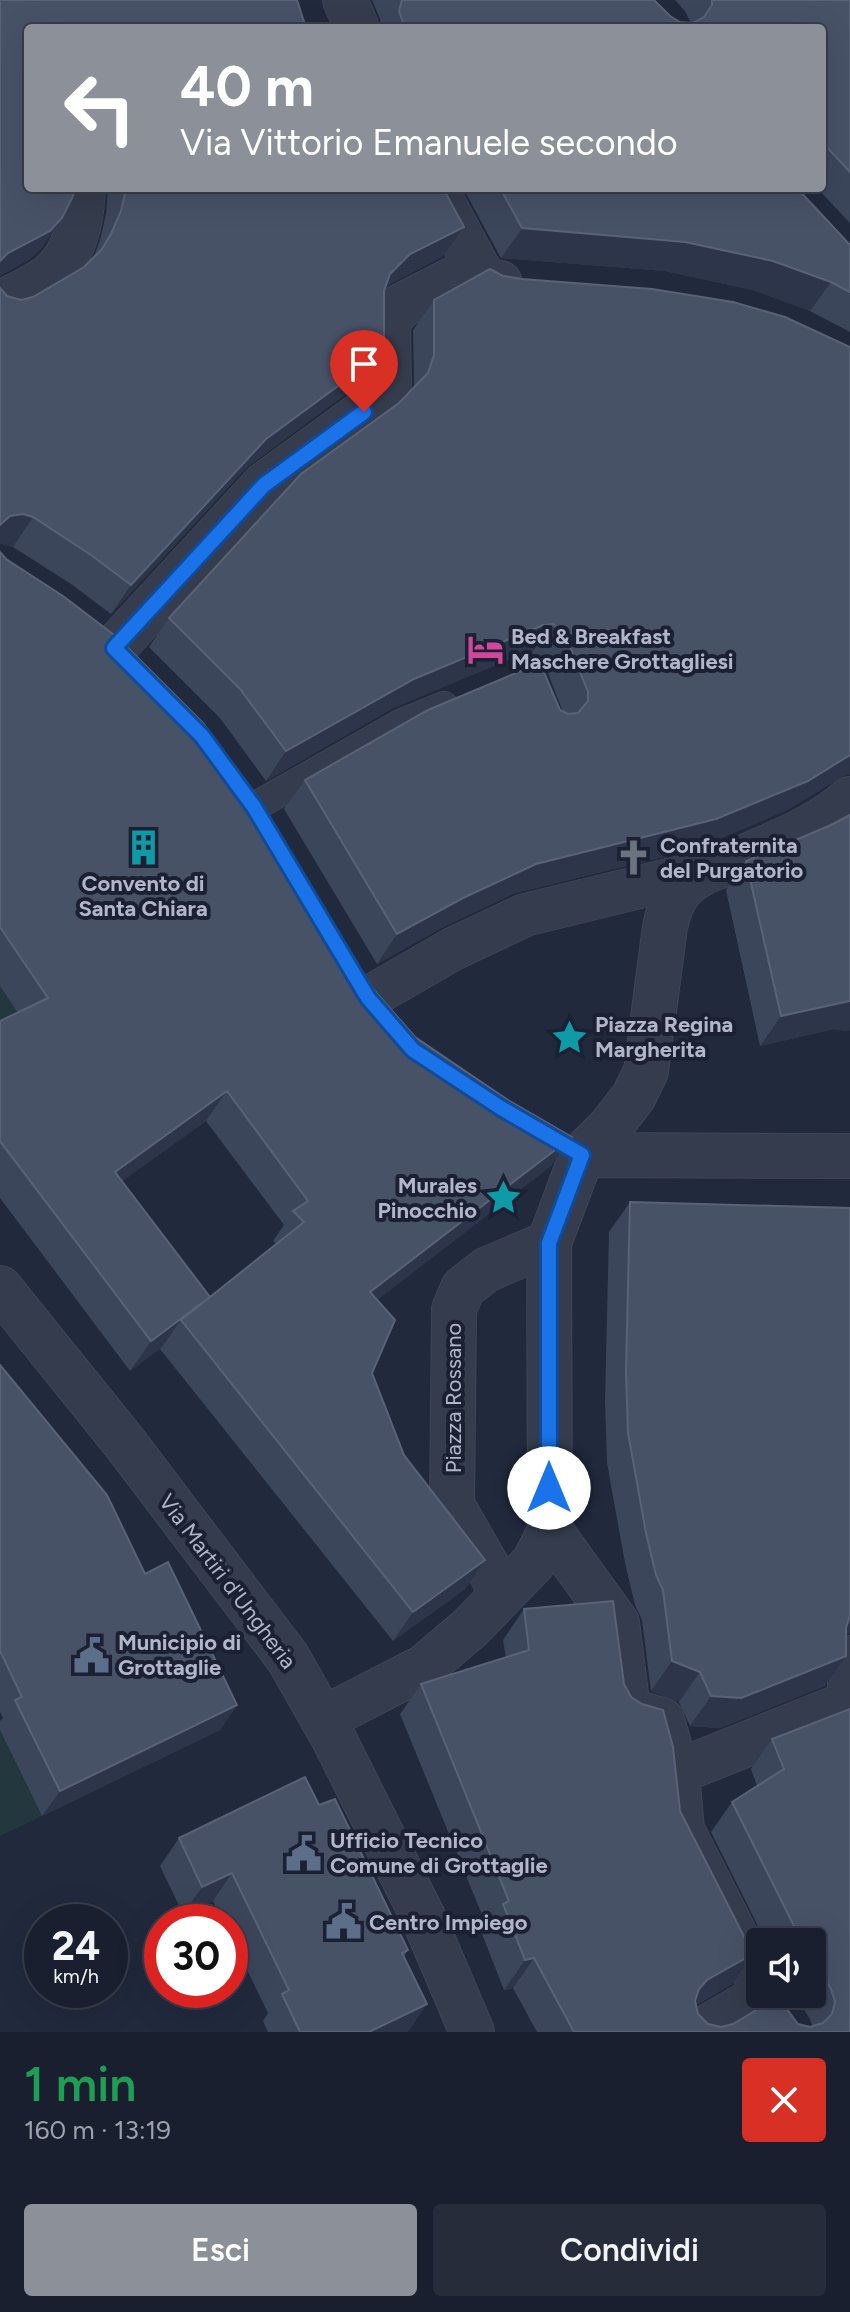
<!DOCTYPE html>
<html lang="it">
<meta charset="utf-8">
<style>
body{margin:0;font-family:Figtree,sans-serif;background:#262c3a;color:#f1f3f6;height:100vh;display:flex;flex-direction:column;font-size:30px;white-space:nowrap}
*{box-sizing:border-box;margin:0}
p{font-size:26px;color:#9fa2aa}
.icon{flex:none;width:44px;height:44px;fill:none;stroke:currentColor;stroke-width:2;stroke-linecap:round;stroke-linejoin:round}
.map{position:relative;height:2032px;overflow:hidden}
.details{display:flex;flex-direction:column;background:#191f2e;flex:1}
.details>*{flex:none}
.hud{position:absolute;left:24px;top:24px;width:802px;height:168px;border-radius:8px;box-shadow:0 8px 32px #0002,0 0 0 2px #373d4a;background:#8c9099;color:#fff;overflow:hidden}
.fabs{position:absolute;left:746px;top:1928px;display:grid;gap:16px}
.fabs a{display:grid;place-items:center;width:80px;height:80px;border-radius:8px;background:#191f2e;box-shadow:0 8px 32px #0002,0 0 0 2px #373d4a;font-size:40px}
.speed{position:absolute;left:24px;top:1904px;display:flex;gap:16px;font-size:40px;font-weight:700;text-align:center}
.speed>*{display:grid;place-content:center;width:104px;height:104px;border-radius:50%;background:#191f2e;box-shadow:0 8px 32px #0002,0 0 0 2px #373d4a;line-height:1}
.speed small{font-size:20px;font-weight:400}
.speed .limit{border:12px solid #d22;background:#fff;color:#111}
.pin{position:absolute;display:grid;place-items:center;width:68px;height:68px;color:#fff;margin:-82px -34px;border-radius:50% 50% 50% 0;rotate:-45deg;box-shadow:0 0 8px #0007}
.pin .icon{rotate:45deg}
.me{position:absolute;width:88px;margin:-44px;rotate:0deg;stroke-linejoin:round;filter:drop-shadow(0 0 6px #0008)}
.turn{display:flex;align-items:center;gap:28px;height:168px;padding:0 24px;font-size:36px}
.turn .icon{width:104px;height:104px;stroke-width:2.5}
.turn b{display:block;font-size:56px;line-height:68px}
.round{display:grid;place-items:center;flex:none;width:84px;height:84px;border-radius:8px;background:#262c3a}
.head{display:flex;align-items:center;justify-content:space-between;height:136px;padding:0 24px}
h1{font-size:48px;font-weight:600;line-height:60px;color:#1e9e55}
.action{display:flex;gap:16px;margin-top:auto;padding:16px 24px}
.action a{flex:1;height:92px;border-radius:8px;background:#8c9099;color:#fff;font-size:32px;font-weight:600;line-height:92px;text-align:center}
.action a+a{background:#262c3a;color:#f1f3f6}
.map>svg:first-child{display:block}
</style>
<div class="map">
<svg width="850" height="2032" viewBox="0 0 850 2032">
<rect width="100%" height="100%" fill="#21293d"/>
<!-- green -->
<path fill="#23373e" d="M0,986L28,1027L0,1041Z
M0,1730L42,1816L0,1836Z"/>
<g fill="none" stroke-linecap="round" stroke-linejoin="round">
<defs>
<path id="service" d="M254,807L400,724L444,706"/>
<path id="pedestrian" d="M368,998L453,949L525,915L701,872"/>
<path id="minor" d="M345,0L357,28
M435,188L477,267L487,281L500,283
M0,304C17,294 41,285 55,271C76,250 82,216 83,188
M114,648L264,485L364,412L389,385L388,320L401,306L477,267
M582,1155L850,1156
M550,1530L617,1623L628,1710L662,1720L677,1772L682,1830L760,1984
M503,1594L452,1505L454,1309L463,1288L486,1270L549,1243
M850,1658V1704
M323,1719L424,1667L471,1627L534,1562L550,1530L549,1243L582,1155L611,1126L634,1096L646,1071L665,927C668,913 672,899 682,888C699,870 720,867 742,858C779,842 820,826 850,799
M677,1772L849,1703
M699,2032L764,1994"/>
<path id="tertiary" d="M0,1288L124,1442L288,1658L334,1739L423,1917L472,2032"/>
</defs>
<!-- service casing -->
<use href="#service" stroke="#3f4556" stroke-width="30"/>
<!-- pedestrian casing -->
<use href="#pedestrian" stroke="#3f4556" stroke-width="44"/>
<!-- minor casing -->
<use href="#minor" stroke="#3f4556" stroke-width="46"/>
<!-- tertiary casing -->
<use href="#tertiary" stroke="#3f4556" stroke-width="46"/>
<!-- service -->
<use href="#service" stroke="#353c4d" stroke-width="28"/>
<!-- pedestrian -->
<use href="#pedestrian" stroke="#353c4d" stroke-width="42"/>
<!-- minor -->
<use href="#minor" stroke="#353c4d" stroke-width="44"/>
<!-- tertiary -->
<use href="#tertiary" stroke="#353c4d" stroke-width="44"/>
</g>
<!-- wall -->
<path fill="#3c465b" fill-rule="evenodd" d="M372,0H654L670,16L680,22L691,23L685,11L675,0H850V223L817,188H822V28H382L380,19Z
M108,188H443V256L390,284L384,289V346L364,375L347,393L246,468L111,614L71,584L13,547L2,543L7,296L21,300L33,297L84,267L93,259L100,240L106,214Z
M463,188H797L850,245V332L810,311L753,290L665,271L501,258Z
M503,276L847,774L787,810L696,849L515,893L443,927L377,964L284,809L305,780L560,710L563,712L544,663L532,653L522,654L393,708L266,781L220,718L149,647L169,618L399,403L412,389L414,385L413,330L434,300Z
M0,552L415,1037L508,1100L572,1137L551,1166L377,1300L372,1373L404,1455L485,1560L465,1589L393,1641L160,1349L162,1347L130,1371L0,1198V1021L18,1013L0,986ZM206,1121L284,1225L273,1241L277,1244L210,1297L122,1181Z
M850,815V1030L846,1031L834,1029L760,1046L726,890L746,861L831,825Z
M630,1202L850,1633L846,1634L825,1686L720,1728L690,1726L679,1702L651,1691L642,1620L635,1605L625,1563L607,1463L605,1401L609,1232Z
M0,1365L237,1705L220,1730L42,1816L0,1730V1721L3,1718L0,1712Z
M524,1609L624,1684L680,1811L732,1984L696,2005L698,2014L708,2024L721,2027L798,2024L812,2026L810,2019L794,1994H812V1942H766L711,1832L732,1802L757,1786L751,1769L772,1739L850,1709V2032H537L513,1988L504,1990L482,1934L487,1927L400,1714L421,1684L506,1658L503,1640Z
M319,1805L408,1950L404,1957L407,2032H268L263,2021L268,2013L230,1935V1922H223L213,1901L183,1914L160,1866L179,1838Z"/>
<!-- shaded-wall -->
<path fill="#2c354a" d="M62,218L42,248L29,260L0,276V261L8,253Z
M464,227L443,256L390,284L370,303L390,274L410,254Z
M522,228L685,242L773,261L831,282L810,311L753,290L665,271L501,258Z
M384,346L364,375L347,393L246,468L111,614L131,585L266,439Z
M23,514L33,517L13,547L0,544V525L10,516Z
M553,624L532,653L522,654L393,708L266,781L286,751L414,679L543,625Z
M850,755V775L847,774L787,810L696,849L515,893L443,927L377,964L397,934L463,898L536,864Z
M850,1001V1030L846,1031L834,1029L760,1046L781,1016Z
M227,1091L206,1121L94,1201L115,1172Z
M572,1137L551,1166L350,1321L370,1292Z
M210,1297L181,1320L162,1347L130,1371L151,1341Z
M485,1560L465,1589L393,1641L413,1612Z
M850,1615V1633L838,1636Z
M846,1656L825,1686L720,1728L690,1726L711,1696Z
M672,1661L700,1672L679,1702L651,1691Z
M237,1705L220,1730L42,1816L60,1791Z
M232,1873L213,1901L183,1914L202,1887Z
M753,1954L732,1984L686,2010L699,1989L707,1980Z
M534,1958L513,1988L504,1990L525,1960Z
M427,2004L408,2032H369Z"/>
<!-- building -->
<path fill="#485267" stroke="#596276" stroke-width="2" fill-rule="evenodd" d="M0,0H297L306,28H28V188H74L73,196L62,218L50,231L8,253L0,261Z
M402,0H654L670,16L680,22L693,23L704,17L712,5V0H850V172L822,142V28H405L399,11Z
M126,188H443L464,227L410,254L390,274L384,291V346L368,364L266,439L131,585L91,555L33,517L23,514L10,516L0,525V288L7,296L21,300L33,297L84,267L102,249L111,234L121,211Z
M500,188H797L850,245V292L831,282L773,261L685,242L522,228Z
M490,269L503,276L522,279L652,289L733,302L785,317L850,347V755L808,781L716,819L536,864L463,898L397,934L305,780L428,710L540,663L560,710L568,714L578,713L588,701V692L565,634L553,624L543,625L414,679L286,751L240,689L169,618L301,474L399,403L428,373L434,355V300Z
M0,552L6,559L63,596L118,638L203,723L254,792L367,982L415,1037L508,1100L572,1137L370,1292L395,1320L372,1373L404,1455L485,1560L413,1612L181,1320L210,1297L151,1341L0,1141V1021L48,998L0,927ZM227,1091L308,1201L293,1211L304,1222L210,1297L115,1172Z
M850,815V1001L781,1016L746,861L831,825Z
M630,1202L850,1208V1615L846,1628V1656L741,1698L711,1696L700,1672L672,1661L663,1590L656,1575L646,1533L628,1433L626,1371Z
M0,1365L107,1495L145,1574L168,1562L237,1705L60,1791L15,1700L22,1697L0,1651Z
M613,1601L624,1684L631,1697L642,1704L663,1710L673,1747L680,1811L753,1954L707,1980L699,1989L695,2001L698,2014L708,2024L721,2027L733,2024L778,1997L798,2024L810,2027L823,2023L832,2014L835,2002L831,1989L812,1959V1942H802L732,1802L784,1769L772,1739L850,1709V2032H574L534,1958L525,1960L503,1904L509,1901L421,1684L529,1650L524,1609Z
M305,1777L319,1805L335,1799L408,1950L402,1953L427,2004L369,2032H300L282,1994L289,1990L232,1873L202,1887L179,1838Z"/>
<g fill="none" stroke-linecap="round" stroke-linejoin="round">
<defs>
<path id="route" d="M364,412L264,485L114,648L202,736L254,807L368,998L413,1050L501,1108L582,1155L549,1243V1488"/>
</defs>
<!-- route casing -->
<use href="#route" stroke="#114b97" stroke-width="20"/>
<!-- route -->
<use href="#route" stroke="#1a73e8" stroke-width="14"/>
</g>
<!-- icons -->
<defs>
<symbol id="hotel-bare" viewBox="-9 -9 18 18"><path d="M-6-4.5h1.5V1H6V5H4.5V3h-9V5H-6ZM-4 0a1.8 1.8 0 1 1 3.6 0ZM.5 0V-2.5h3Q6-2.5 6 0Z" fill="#d1479c" stroke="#1b2132" stroke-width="2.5" paint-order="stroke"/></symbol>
<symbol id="building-bare" viewBox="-9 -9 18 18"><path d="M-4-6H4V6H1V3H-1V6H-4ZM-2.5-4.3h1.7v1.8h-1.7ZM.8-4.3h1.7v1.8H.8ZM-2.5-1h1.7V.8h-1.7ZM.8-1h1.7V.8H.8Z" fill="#0f9aa8" stroke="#1b2132" stroke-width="2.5" paint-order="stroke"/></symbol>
<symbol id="church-bare" viewBox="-9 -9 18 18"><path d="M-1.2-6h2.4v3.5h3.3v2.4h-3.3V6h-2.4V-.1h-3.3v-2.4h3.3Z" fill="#6b7280" stroke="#1b2132" stroke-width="2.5" paint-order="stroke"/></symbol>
<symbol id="sight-bare" viewBox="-9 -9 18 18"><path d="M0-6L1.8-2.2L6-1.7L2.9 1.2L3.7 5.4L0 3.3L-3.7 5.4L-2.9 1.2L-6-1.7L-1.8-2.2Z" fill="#0f9aa8" stroke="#1b2132" stroke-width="2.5" paint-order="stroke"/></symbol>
<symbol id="civic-bare" viewBox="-9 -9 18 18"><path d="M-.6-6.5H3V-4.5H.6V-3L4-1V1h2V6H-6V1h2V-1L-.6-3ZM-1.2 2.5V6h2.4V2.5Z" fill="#5c6f8a" stroke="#1b2132" stroke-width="2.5" paint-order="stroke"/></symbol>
</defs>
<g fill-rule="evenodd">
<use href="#hotel-bare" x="460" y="624" width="51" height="51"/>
<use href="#building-bare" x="118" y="822" width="51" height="51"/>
<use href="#church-bare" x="608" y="832" width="51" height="51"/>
<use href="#sight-bare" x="544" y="1012" width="51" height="51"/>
<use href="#sight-bare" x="478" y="1172" width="51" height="51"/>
<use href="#civic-bare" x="66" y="1630" width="51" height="51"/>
<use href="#civic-bare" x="278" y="1828" width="51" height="51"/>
<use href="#civic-bare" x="318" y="1896" width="51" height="51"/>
</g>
<g text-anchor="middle" stroke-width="8" stroke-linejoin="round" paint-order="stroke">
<!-- poi labels -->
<g font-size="22" font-weight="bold" fill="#b1b7c8" stroke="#1b2132" text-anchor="start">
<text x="511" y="644">Bed &amp; Breakfast<tspan x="511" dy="25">Maschere Grottagliesi</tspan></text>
<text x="660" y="853">Confraternita<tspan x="660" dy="25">del Purgatorio</tspan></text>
<text x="143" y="891" text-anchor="middle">Convento di<tspan x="143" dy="25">Santa Chiara</tspan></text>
<text x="595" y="1032">Piazza Regina<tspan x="595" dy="25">Margherita</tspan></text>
<text x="477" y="1193" text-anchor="end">Murales<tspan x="477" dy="25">Pinocchio</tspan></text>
<text x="118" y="1650">Municipio di<tspan x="118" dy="25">Grottaglie</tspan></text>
<text x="330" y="1848">Ufficio Tecnico<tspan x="330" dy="25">Comune di Grottaglie</tspan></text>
<text x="369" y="1930">Centro Impiego</text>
</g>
<!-- street labels -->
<g font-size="22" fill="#b1b7c8" stroke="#1b2132">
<text transform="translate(453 1398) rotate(-90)" y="8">Piazza Rossano</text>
<text transform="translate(228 1581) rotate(53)" y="8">Via Martiri d'Ungheria</text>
</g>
</g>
</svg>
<div class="fabs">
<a><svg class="icon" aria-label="sound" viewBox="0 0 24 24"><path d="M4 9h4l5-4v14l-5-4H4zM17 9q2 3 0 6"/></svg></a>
</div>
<div class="speed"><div>24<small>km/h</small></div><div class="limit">30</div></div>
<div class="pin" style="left:364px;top:412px;background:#d93025"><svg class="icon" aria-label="arrive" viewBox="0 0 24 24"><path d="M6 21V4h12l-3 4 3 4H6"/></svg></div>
<svg class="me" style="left:549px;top:1488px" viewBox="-20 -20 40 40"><circle r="19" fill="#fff"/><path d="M0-13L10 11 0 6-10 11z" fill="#1a73e8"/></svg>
<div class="hud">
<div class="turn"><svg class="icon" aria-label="left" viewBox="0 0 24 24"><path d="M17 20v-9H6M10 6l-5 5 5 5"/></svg><div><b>40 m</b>Via Vittorio Emanuele secondo</div></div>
</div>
</div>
<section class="details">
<div class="head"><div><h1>1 min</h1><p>160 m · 13:19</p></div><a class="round" style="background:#d93025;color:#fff"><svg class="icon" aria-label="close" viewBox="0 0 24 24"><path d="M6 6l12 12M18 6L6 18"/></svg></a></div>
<div class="action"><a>Esci</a><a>Condividi</a></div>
</section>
